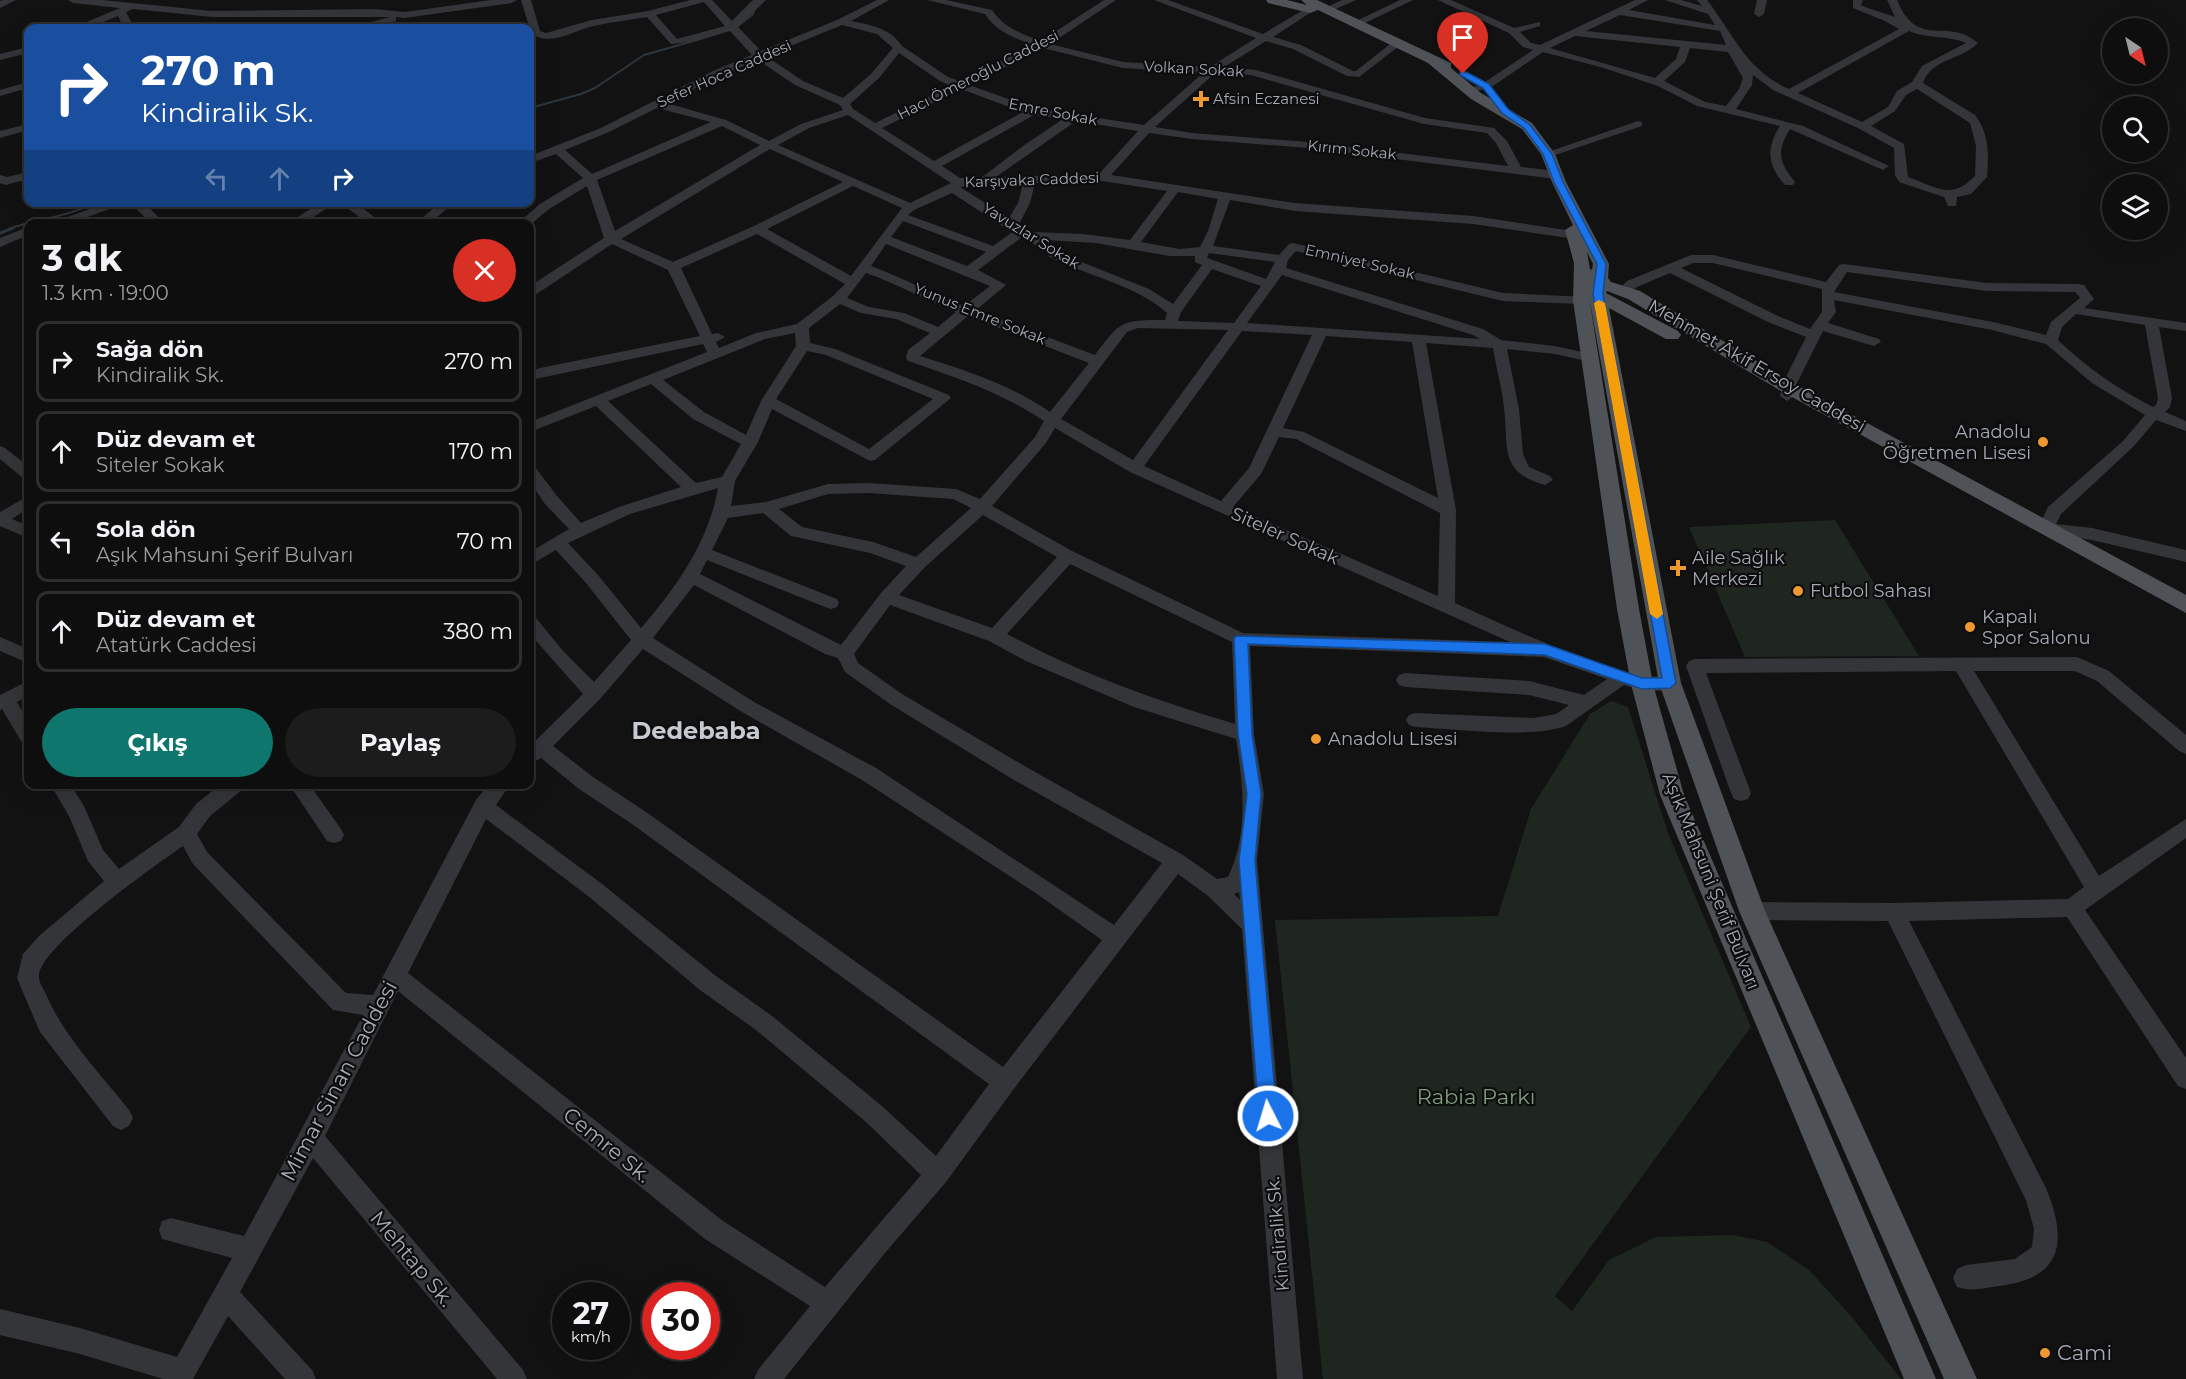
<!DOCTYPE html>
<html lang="tr">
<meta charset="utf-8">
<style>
body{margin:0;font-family:Montserrat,sans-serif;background:#1c1c1c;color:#f1f3f6;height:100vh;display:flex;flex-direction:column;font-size:22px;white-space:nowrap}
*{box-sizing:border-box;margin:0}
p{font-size:20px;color:#9b9c9e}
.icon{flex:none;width:33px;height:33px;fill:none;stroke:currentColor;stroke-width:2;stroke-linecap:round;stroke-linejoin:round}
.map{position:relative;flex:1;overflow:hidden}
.details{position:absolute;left:24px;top:219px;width:510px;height:570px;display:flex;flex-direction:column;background:#0e0e0e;border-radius:12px;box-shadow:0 6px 24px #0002,0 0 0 2px #2e2e2e}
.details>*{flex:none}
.hud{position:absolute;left:24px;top:24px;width:510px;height:183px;border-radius:12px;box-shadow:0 6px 24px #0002,0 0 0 2px #2e2e2e;background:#1a4fa0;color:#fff;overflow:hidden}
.needle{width:39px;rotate:145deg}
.controls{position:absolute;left:2102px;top:18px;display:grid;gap:12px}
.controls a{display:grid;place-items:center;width:66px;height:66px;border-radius:50%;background:#0e0e0e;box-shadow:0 6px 24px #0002,0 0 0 2px #2e2e2e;font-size:30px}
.speed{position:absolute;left:552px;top:1282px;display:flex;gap:12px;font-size:30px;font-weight:700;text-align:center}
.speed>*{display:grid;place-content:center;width:78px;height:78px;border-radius:50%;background:#0e0e0e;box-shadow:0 6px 24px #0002,0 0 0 2px #2e2e2e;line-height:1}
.speed small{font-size:15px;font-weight:400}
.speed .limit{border:9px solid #d22;background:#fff;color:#111}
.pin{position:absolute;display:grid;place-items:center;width:51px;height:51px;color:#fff;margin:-62px -26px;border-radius:50% 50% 50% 0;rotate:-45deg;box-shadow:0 0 6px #0007}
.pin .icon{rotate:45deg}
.me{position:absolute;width:66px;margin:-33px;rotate:355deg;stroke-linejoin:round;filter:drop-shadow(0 0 4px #0008)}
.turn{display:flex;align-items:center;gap:21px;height:126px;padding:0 18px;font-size:27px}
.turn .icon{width:78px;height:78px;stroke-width:2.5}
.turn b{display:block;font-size:42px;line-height:51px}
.lanes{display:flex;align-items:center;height:57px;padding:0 18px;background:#0003;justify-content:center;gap:30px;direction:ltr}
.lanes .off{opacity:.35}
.round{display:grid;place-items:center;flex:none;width:63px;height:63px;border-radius:32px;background:#1c1c1c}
.headline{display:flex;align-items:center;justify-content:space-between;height:102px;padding:0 18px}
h1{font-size:36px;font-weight:700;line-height:45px}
.button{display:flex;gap:12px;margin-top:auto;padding:12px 18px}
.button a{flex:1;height:69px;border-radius:36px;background:#0f766e;color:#fff;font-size:24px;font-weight:700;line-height:69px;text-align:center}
.button a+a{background:#1c1c1c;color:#f1f3f6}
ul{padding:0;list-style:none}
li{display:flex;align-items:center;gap:18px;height:81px;margin:0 12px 9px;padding:0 6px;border:3px solid #2e2e2e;border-radius:12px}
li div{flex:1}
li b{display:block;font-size:22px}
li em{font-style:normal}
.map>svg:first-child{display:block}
</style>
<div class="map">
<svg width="2186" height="1379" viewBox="0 0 2186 1379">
<rect width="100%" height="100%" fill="#121213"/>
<!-- green -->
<path fill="#1e261f" d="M1835,520L1919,656L1745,657L1689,527Z
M1611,701L1628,707L1668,833L1751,1027L1555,1296L1572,1311L1609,1260L1656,1237L1733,1235L1767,1242L1809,1270L1851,1316L1901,1379H1323L1275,920L1498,916L1531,809L1590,714Z"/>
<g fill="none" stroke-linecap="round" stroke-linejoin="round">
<!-- stream-far1 -->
<path stroke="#2c363c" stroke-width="2" d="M738,26L752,15L755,9
M530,108L581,94L595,88L644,55L697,40
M9,229C38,218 69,217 96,202"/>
<!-- stream -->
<path stroke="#2c363c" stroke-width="3" d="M0,233L13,228"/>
<!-- minor -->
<path fill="#333538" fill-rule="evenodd" d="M3,0H16L0,8V1Z
M68,0H102L212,11L374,9L405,12L491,0H517L512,3L405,18L396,17V21L365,28H350L390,17H212L133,9L126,12L134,28H124L118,16L88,28H76L77,26L120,8L73,3Z
M521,0H531L540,31L546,33L592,20L648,11L690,0H712L732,21L753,0H766L738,27L761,51L837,20L877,0H889L851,21C871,25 890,28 902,46L948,77L960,81L1033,45C1015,38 996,32 985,14L927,0H946L992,10C1004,28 1022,34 1041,41L1104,0H1116L1050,44L1123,62L1210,67L1256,38L1154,0H1168L1263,34L1310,6L1313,7V11L1273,37L1301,45L1353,71H1356L1394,41L1403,43L1359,77L1347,76L1293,49L1266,41L1224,67L1256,70L1425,118L1494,128L1507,141L1521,167L1556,171L1562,175L1556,179L1308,148L1192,139L1149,133L1111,175L1295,203L1473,216L1579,232L1581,235L1575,239L1473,224L1295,211L1230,200L1213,246L1279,255L1289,244L1293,243L1503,293L1586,297L1588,300L1581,304L1503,301L1296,251L1288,260L1286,268L1483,329L1501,340L1555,346L1596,355L1598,358L1591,362L1555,354L1507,349L1519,409L1523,454L1529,467L1550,476L1553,480L1545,485C1498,472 1509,447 1504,408C1502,387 1496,368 1493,348L1426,343L1456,510L1455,603C1515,630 1576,659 1640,676C1652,679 1664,674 1676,678L1679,683L1676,688C1659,693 1641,691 1624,685L1566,726C1528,739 1457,729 1415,727L1409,725L1406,720L1409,715L1415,713L1534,718L1556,714L1569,705L1529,695L1405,687L1399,685L1396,680L1399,675L1405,673L1529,681L1584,695L1607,679L1544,657L1250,646L1254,734L1264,794L1257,860L1303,1379H1277L1242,929L1207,895L1178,874L1013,1090L946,1182L885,1253L784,1379H754L758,1370L810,1306L705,1239L398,991L325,1136L523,1370L527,1379H497L313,1158L240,1292L312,1370L316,1379H285L228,1316L193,1379H163L80,1354L0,1335V1309L80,1328L177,1357L232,1258L162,1239L159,1230L162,1221L171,1218L244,1236L363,1015L333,1010L193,864L183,846C157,864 36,949 39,977C39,983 44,990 46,994C64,1037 100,1073 129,1110L133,1118L129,1126L121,1130L113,1126L40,1032L17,978L23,954L39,936L104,881L88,861L69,816L50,784H70L84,806L103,850L119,869L179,827L196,804L221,784H244L242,790L210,816L197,834L207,852L346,993L373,995L476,800L489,784H510L496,805L602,884L716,976L772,1016L882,1106L936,1156L989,1084L632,824L579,789L541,758L530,764V746L583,694L530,634V617L536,618L563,651L594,682L631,640L586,583L556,550L530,565V552L569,529L545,504L530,482V466L535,467L557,496L581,523L619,507L681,487L596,406L530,432V422L707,352L703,344L530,380V371L540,368L700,336L668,270L612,244L535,295L530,296V286L604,238L587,186L549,209L530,225L517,224L540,204L583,178L556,154L530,163V156L601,128L713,71L752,55L730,31L697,41L671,44L647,17C629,20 611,22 594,26C574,30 550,48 531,33ZM704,2L725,26L677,39L656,15ZM842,25L877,34L893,48L871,74L843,98L803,81L766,56ZM1043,48L1123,68L1203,73L1144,125L1033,108L969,85ZM899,53L940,81L951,86L875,123L853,109L850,104L879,78ZM758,60L795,85L840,105L843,110L801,124L769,141L726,120L666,103L721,75ZM1215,73L1251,75L1424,124L1487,133L1496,143L1508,166L1308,142L1192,133L1155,127ZM961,89L1023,112L934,161L882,128ZM657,108L711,122L592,174L565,150L609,132ZM848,115L951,183L910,203L778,145L809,128ZM1034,115L1063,119L1023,146L981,178H960L942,166ZM1076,121L1138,131L1099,174L996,177ZM722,126L760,145L615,231L597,180ZM770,149L843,182L754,226L673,262L621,239ZM1102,181L1167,191L1130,240L1083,234L1033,232L1019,224L1030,203L1035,183ZM1023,183L1018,203L1009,218L960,187ZM853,186L902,208L851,276L767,229ZM1178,192L1218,199L1208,231L1200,247L1179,249L1141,242ZM952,193L1007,229L1014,231L993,246L908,215L914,210ZM903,221L986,252L967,266L891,237ZM757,234L845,284L833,296L797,324L756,333L719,348L716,342L725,337L718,333L712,334L681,268ZM1022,237L1047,252L1048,256C1086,276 1135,284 1167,313L1165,320C1120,320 1121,321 1095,355L976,310L1006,285L978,270ZM1045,240L1096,243L1169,256H1195V262L1202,265L1173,304L1149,289L1074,259ZM886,244L990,286L964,306C932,294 904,278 871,266ZM1209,253L1275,262L1266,279L1210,259L1207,258ZM1212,269L1261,286L1234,323L1178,321L1181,312ZM866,273C897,284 926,300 956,312L938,327L904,313L869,307L847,298ZM1282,275L1473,335L1480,339L1247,323ZM840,304L861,313L896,319L930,333L908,350L906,358L908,361C955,377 1003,393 1044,421L1035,437L980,499L956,489L869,483L828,484L766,502L731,506L735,481L758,442L772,409L870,461L875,460L951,398L949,395L835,349L810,343L809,328ZM968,316L1089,363L1050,412C1011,385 965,370 920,356ZM1138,328L1228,330L1133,460L1061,419L1127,332ZM1242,331L1312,335L1249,468L1221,501L1144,466ZM795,333L796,346L761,401L746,435L704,412L663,380L765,339ZM1326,336L1412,342L1438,498L1304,432L1283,428ZM807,351L826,355L933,399L869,449L776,399ZM651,384L693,419L741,444L722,477L696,483L608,401ZM1055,428L1130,472L1510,642L1243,633L1074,552L992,506L1046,443ZM1279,437L1296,439L1440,513L1438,596L1233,507L1261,474ZM718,488C709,541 676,588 641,628L598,575L568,543L630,514ZM869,493L953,499L971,508L916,557L873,542L802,527L779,509L828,494ZM763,513L791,536L870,553L906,566L881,593L841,645L700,574L707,560L825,607L831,609L837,607L839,603L837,599L712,550L728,518ZM983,515L1057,557L992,628L899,595L924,568ZM1070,564L1232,642L1235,724C1155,700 1081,674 1007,634ZM694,585L825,654L838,658L845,672L890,704L1014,780L1162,863L1114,925L876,768L754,702L653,638ZM890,605L989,641L1026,661L1134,707L1236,739C1243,785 1249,834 1228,877L1217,879L1183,855L1028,768L902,694L858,663L854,654ZM643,649L742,712L862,780L1037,894L1102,940L1003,1067L646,812L593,777L553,746L600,699ZM486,819L588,896L700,990L756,1030L866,1122L921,1175L825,1287L723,1221L408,973ZM1239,892L1240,900L1234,894Z
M1342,0H1356L1329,12L1321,10Z
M1400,0H1413L1361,25L1352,23Z
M1438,0H1451L1514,28L1540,22V26L1520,32L1531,43L1540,45L1635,0H1648L1629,10L1715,25L1708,14L1665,0H1681L1702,6L1697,0H1707C1734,35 1746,70 1789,89L1899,29L1885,21L1853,8V0H1863L1861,5L1865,7L1895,17L1887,0H1897C1918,51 1948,16 1978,43C1962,60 1932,58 1923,83L1975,115C1989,133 1989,154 1987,177L1971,194L1957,197L1956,206H1948L1944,197L1899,182L1895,175L1894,148L1858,128L1773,90L1753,75L1752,85L1736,109L1803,126L1889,166L1883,170L1790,129C1776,152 1779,162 1795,182L1793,185H1785C1767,165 1766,148 1780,126L1697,106L1658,86L1604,68L1543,52L1490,88L1466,93V89L1482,84L1533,50L1523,47L1509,33ZM1620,15L1720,31L1726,45L1586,31ZM1909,31C1927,39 1948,35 1966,43L1922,66L1912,82L1897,91L1888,107L1862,122L1798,93ZM1575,36L1680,47L1676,59L1655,78L1550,48ZM1690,48L1728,52L1743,78L1739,89L1726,106L1705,102L1664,81L1685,62ZM1917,89L1970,123L1976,146L1975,176C1951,201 1937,187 1908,177L1904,144L1871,126L1895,111L1906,95Z
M1757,0H1767L1764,14L1759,17L1754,14Z
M28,47V53L0,60V54Z
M28,82V88L0,96V90Z
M1638,121L1642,122V126L1552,156L1548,157L1542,154Z
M28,124V130L0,138V131Z
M28,172V179L6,185L0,183V175L7,177Z
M109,202H129L68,224H48Z
M129,202H143L166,224H152Z
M321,202H336L303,224H287Z
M339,202H354L384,224H369Z
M441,202H455L429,224H415Z
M28,227V235L0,247V238Z
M1691,255H1713L1826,282L1839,265L1844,264L1987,283L2079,284L2084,285L2094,299L2084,308L2186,323V331L2159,327L2172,398L2170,407L2165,412L2186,421V431L2156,420L2133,447L2061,514L2056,524L2092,528L2186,550V562L2092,540L2040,532L2038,528L2048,507L2123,441L2145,415L2092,383L2046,344L1992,330L1834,300L1836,312L1828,323L1879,339L1881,342L1874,346L1823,331L1797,383L1794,396L1787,401L1780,396L1783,383L1806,337L1768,322L1670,273L1637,287L1630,293H1620L1618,290L1627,281ZM1693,263H1713L1822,289V312L1810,329L1778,316L1681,268ZM1847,272L1987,291L2075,292L2080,298L2051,322L2046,335L1993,322L1834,292ZM2076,314L2145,325L2158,398L2156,405L2153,407C2118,389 2087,368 2058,340L2062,327Z
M0,446L5,448L28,466V479L23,478L0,459Z
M28,496V508L12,519L28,526V538L0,526V512Z
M0,637L28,649V663L0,651Z
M2077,657L2109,671L2186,735V754L2179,751L2097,681L2075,671H1974L2099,876L2186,819V838L2085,910L2186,1058V1089L2178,1086L2067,917L1909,921L2046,1188C2068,1242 2063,1278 1999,1286C1985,1288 1970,1292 1957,1287L1953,1278L1957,1269L1966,1265L2015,1259L2032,1247L2034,1229L2026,1200L1888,921L1752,920L1745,918L1742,911L1745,904L1752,902L1894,903L2068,899L2084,887L1956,671L1706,673L1751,793L1748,799L1741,801L1734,799L1731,793L1686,666L1689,661L1695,659Z
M28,681V696L17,702L28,721V743L21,741L2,709L0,710V695Z
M289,784H309L341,829L344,835L341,841L334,843L327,841Z"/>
<!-- major -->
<path fill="#4f5257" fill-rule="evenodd" d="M1266,0H1287L1307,5L1301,0H1317L1451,63V68L1481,93L1532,123L1555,154L1566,182L1609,264L1608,278L1611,282L1640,291L1793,383L2186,595V613L1781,391L1628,299L1607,291L1606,293L1678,331L1681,335L1678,339H1666L1609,308L1681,683L1765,911L1977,1379H1944L1739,911L1659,683L1589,297L1639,609L1653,684L1684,795L1936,1379H1904L1660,795L1631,684L1617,609L1573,300L1574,263L1565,230L1573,225L1552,182L1541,154L1522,129L1471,99L1428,63L1318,10L1310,13L1268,3ZM1587,252L1593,264L1592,270L1590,269Z"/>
</g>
<!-- route -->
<path fill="#1a73e8" stroke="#114b97" stroke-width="1.5" d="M1460,72H1466L1489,84L1508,109L1530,125L1552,154L1563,182L1606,264L1603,294L1676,683L1670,688L1642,689L1545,655L1248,644L1252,734L1261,794L1255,861L1277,1116L1274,1122L1268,1125L1262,1122L1259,1116L1239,861L1247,794L1238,734L1234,639L1236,636L1545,644L1642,678H1662L1593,294L1597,264L1554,182L1543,154L1524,128L1502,113L1483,88L1460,75Z"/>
<!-- slow -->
<path fill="#f59e0b" d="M1599,300L1605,303L1663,614L1657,619L1650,614L1594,303Z"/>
<!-- markers -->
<g fill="#ed9831" stroke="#0d0d0e" stroke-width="2">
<path d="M1198 90h6v6h6v6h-6v6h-6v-6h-6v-6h6z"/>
<circle cx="2043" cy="442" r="6"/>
<path d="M1675 559h6v6h6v6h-6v6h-6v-6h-6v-6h6z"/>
<circle cx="1798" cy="591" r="6"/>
<circle cx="1970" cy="627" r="6"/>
<circle cx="1316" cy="739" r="6"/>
<circle cx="2045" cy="1353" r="6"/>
</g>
<g text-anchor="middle" stroke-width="4.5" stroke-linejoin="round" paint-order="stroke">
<!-- far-street labels -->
<g font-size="15" fill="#a4aab4" stroke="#0d0d0e">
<text transform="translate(1194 69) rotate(3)" y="5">Volkan Sokak</text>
<text transform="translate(724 74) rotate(-24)" y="5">Sefer Hoca Caddesi</text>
<text transform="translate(978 75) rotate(-27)" y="5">Hacı Ömeroğlu Caddesi</text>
<text transform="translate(1053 112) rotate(11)" y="5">Emre Sokak</text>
<text transform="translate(1352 150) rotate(6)" y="5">Kırım Sokak</text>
<text transform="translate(1032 180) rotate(-2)" y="5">Karşıyaka Caddesi</text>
<text transform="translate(1031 236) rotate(32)" y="5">Yavuzlar Sokak</text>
<text transform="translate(1360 262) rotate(13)" y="5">Emniyet Sokak</text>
<text transform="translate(980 314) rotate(22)" y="5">Yunus Emre Sokak</text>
</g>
<!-- far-poi labels -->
<g font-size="15" fill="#a4aab4" stroke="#0d0d0e" text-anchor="start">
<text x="1213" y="104">Afsin Eczanesi</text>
</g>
<!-- street labels -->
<g font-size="18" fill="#a4aab4" stroke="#0d0d0e">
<text transform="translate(1757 366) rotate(30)" y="6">Mehmet Âkif Ersoy Caddesi</text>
<text transform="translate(1285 536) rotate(24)" y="6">Siteler Sokak</text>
<text transform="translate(1711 881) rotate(68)" y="6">Aşık Mahsuni Şerif Bulvarı</text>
<text transform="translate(1278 1234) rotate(-95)" y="6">Kindiralik Sk.</text>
</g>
<!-- poi labels -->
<g font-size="18" fill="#a4aab4" stroke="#0d0d0e" text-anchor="start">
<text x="2031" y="438" text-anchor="end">Anadolu<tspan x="2031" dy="21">Öğretmen Lisesi</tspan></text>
<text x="1692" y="564">Aile Sağlık<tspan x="1692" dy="21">Merkezi</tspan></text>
<text x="1810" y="597">Futbol Sahası</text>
<text x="1982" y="623">Kapalı<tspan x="1982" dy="21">Spor Salonu</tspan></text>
<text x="1328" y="745">Anadolu Lisesi</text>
</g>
<!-- near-street labels -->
<g font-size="21" fill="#a4aab4" stroke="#0d0d0e">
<text transform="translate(339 1081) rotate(-62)" y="7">Mimar Sinan Caddesi</text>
<text transform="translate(607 1145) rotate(39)" y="7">Cemre Sk.</text>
<text transform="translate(412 1259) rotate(50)" y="7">Mehtap Sk.</text>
</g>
<!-- near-park labels -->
<g font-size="21" fill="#7d9e7b" stroke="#0d0d0e">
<text x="1476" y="1104">Rabia Parkı</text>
</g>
<!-- near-poi labels -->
<g font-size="21" fill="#a4aab4" stroke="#0d0d0e" text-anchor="start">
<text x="2057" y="1360">Cami</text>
</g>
<!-- district labels -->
<g font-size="24" font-weight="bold" fill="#c5c9d0" stroke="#0d0d0e">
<text x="696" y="739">Dedebaba</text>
</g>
</g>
</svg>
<div class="controls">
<a><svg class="needle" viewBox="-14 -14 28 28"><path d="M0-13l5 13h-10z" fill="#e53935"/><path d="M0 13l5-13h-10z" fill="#9b9c9e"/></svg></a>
<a><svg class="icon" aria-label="search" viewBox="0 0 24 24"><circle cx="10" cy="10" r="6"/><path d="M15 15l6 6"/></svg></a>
<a><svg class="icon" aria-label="layers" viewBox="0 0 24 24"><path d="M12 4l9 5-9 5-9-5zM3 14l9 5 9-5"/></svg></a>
</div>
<div class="speed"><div>27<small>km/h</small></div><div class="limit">30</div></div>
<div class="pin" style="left:1463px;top:74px;background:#d93025"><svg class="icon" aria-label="arrive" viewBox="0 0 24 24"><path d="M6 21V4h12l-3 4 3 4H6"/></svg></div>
<svg class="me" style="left:1268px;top:1116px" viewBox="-20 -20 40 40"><circle r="17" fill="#1a73e8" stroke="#fff" stroke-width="3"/><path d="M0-11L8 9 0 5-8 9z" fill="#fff"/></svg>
<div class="hud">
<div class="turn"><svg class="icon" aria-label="right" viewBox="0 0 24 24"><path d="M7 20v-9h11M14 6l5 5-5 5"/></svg><div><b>270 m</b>Kindiralik Sk.</div></div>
<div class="lanes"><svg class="icon off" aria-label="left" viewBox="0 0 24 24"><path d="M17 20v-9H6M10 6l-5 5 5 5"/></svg><svg class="icon off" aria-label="ahead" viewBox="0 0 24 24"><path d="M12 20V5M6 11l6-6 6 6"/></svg><svg class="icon" aria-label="right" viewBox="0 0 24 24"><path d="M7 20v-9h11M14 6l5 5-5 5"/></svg></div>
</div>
<section class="details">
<div class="headline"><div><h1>3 dk</h1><p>1.3 km · 19:00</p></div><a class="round" style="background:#d93025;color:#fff"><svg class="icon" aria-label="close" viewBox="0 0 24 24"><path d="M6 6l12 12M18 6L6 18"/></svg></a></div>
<ul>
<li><svg class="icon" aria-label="right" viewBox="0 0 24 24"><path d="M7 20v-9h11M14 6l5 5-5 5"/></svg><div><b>Sağa dön</b><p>Kindiralik Sk.</p></div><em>270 m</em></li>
<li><svg class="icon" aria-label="ahead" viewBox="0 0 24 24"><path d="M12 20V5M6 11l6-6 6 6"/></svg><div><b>Düz devam et</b><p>Siteler Sokak</p></div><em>170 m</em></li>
<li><svg class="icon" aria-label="left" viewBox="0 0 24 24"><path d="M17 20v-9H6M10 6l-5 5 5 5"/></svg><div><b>Sola dön</b><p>Aşık Mahsuni Şerif Bulvarı</p></div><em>70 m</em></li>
<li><svg class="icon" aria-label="ahead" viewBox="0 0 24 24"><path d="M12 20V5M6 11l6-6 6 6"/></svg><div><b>Düz devam et</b><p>Atatürk Caddesi</p></div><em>380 m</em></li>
</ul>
<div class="button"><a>Çıkış</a><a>Paylaş</a></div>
</section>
</div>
